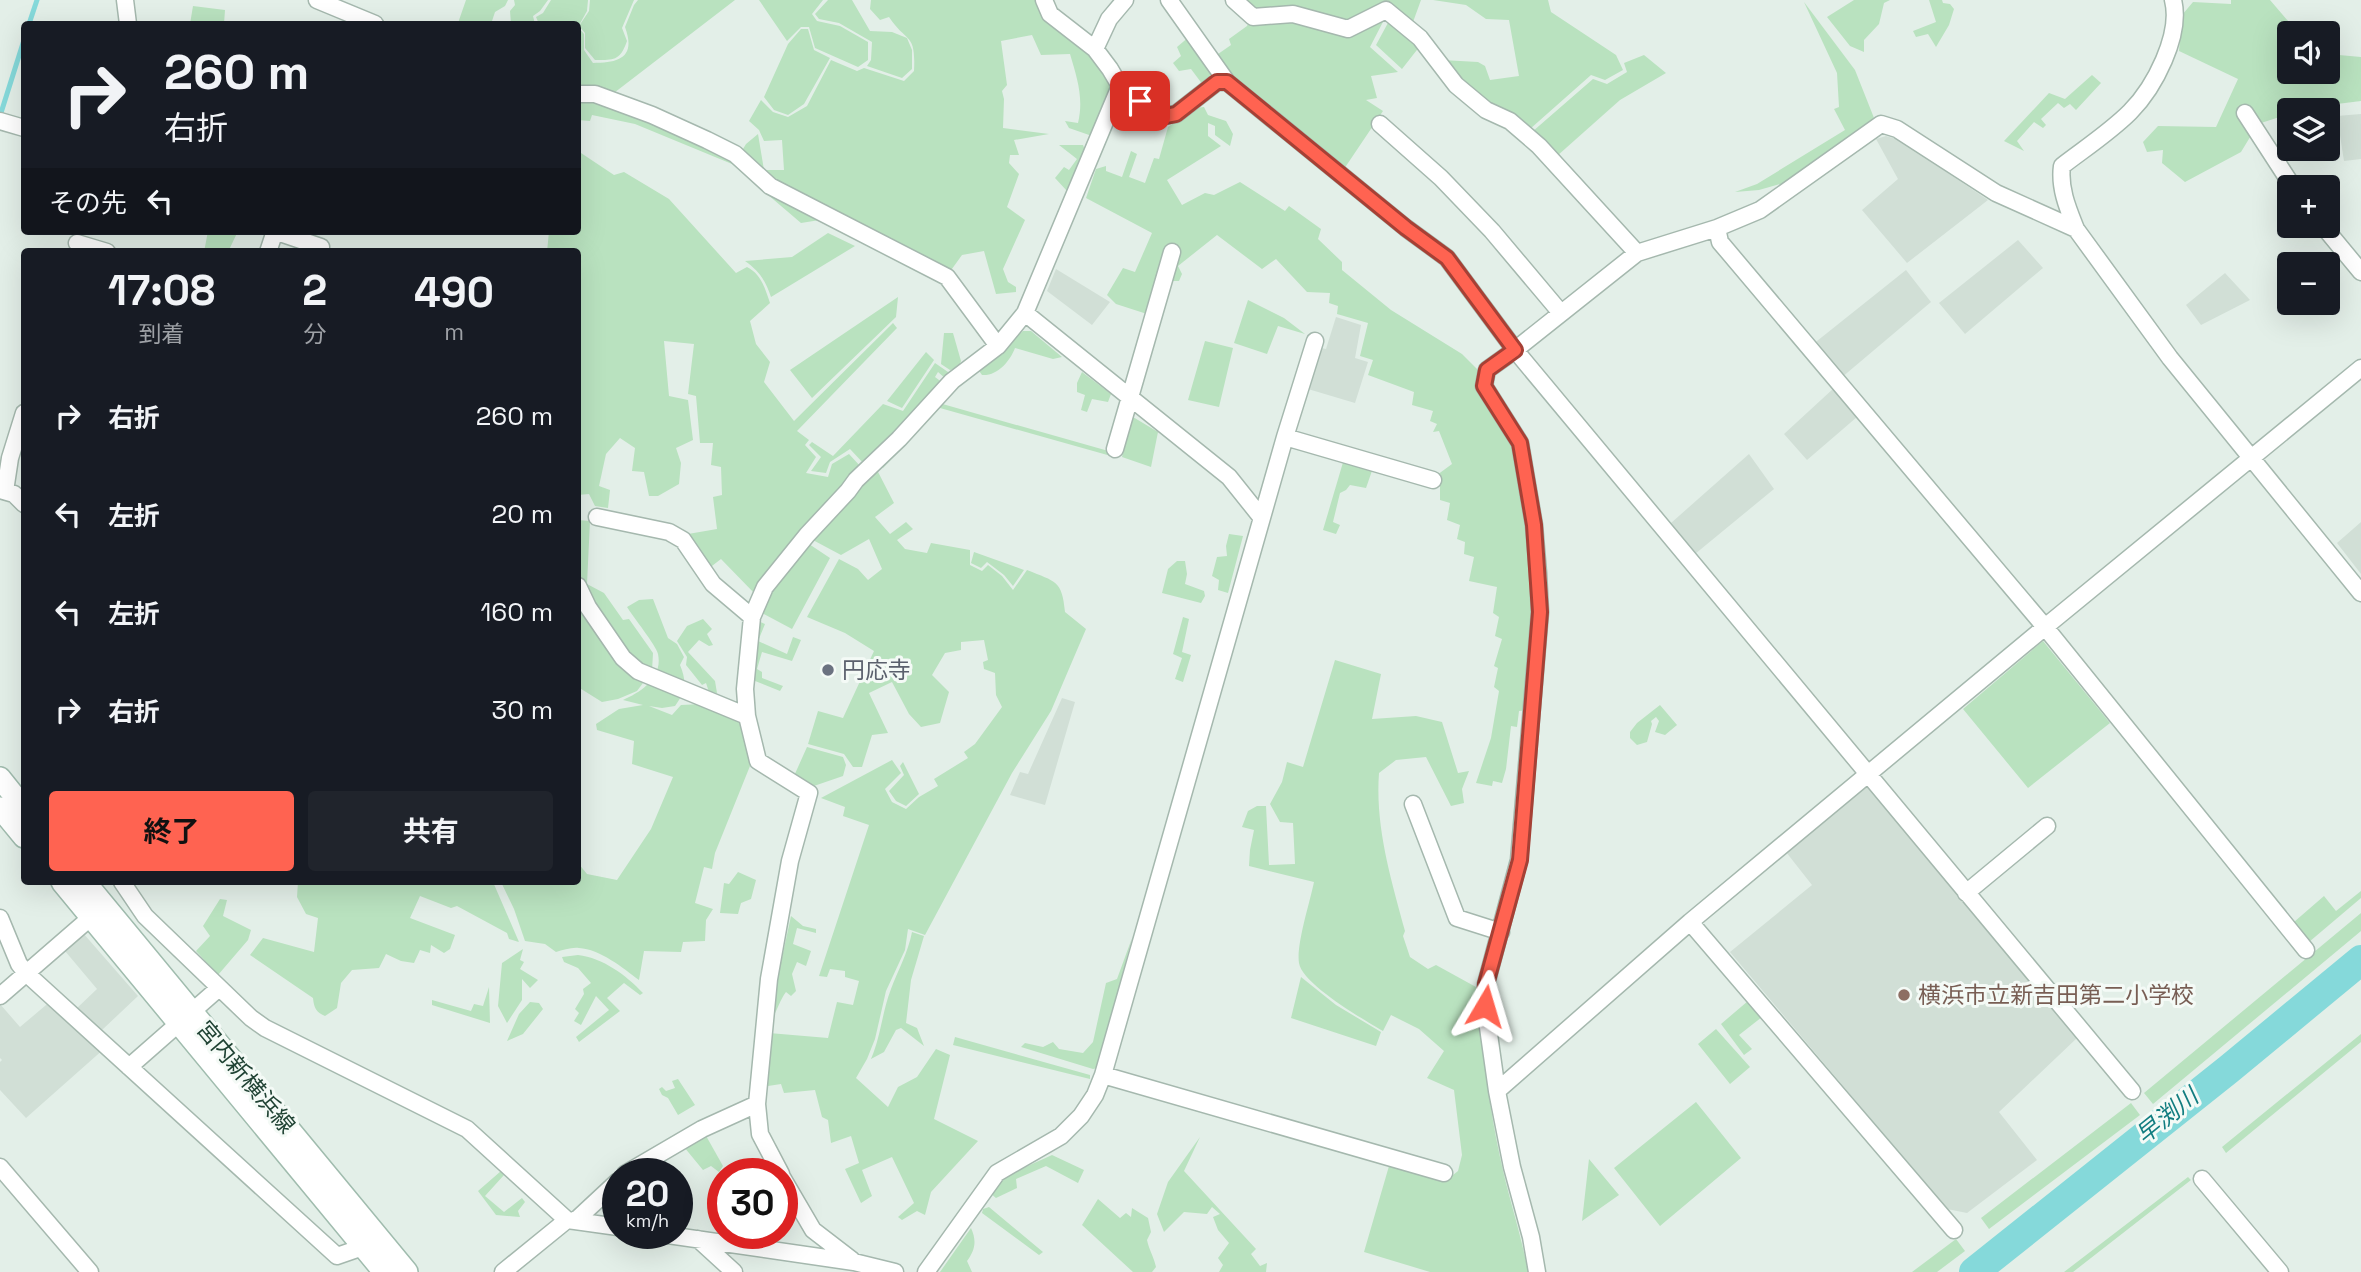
<!DOCTYPE html>
<html lang="ja">
<meta charset="utf-8">
<style>
body{margin:0;font-family:"Space Grotesk","Noto Sans JP",sans-serif;background:#20242c;color:#f1f3f6;height:100vh;display:flex;flex-direction:column;font-size:26px;white-space:nowrap}
*{box-sizing:border-box;margin:0}
p{font-size:23px;color:#9ea1a6}
.icon{flex:none;width:38px;height:38px;fill:none;stroke:currentColor;stroke-width:2;stroke-linecap:round;stroke-linejoin:round}
.map{position:relative;flex:1;overflow:hidden}
.details{position:absolute;left:21px;top:248px;width:560px;height:637px;display:flex;flex-direction:column;background:#171b24;border-radius:7px;box-shadow:0 7px 28px #0002}
.details>*{flex:none}
.banner{position:absolute;left:21px;top:21px;width:560px;height:214px;border-radius:7px;box-shadow:0 7px 28px #0002;background:#171b24;color:#f1f3f6;overflow:hidden}
.buttons{position:absolute;left:2277px;top:21px;display:grid;gap:14px}
.buttons a{display:grid;place-items:center;width:63px;height:63px;border-radius:7px;background:#171b24;box-shadow:0 7px 28px #0002;font-size:35px}
.speed{position:absolute;left:602px;top:1158px;display:flex;gap:14px;font-size:35px;font-weight:700;text-align:center}
.speed>*{display:grid;place-content:center;width:91px;height:91px;border-radius:50%;background:#171b24;box-shadow:0 7px 28px #0002;line-height:1}
.speed small{font-size:18px;font-weight:400}
.speed .limit{border:10px solid #d22;background:#fff;color:#111}
.pin{position:absolute;display:grid;place-items:center;width:60px;height:60px;color:#fff;margin:-30px;border-radius:14px;box-shadow:0 4px 10px #0006}
.me{position:absolute;width:77px;margin:-38px;rotate:7deg;stroke-linejoin:round;filter:drop-shadow(0 0 5px #0008)}
.turn{display:flex;align-items:center;gap:24px;height:147px;padding:0 28px;font-size:32px}
.turn .icon{width:91px;height:91px;stroke-width:2.5}
.turn b{display:block;font-size:49px;line-height:60px}
.then{display:flex;align-items:center;height:66px;padding:0 28px;background:#0003;gap:14px;font-size:26px}
.eta{display:flex;justify-content:space-evenly;align-items:center;height:119px;text-align:center}
.eta b{font-size:42px;font-weight:700;line-height:49px}
.primary-button{display:flex;gap:14px;margin-top:auto;padding:14px 28px}
.primary-button a{flex:1;height:80px;border-radius:7px;background:#ff6351;color:#111;font-size:28px;font-weight:700;line-height:80px;text-align:center}
.primary-button a+a{background:#20242c;color:#f1f3f6}
ul{padding:0;list-style:none}
li{display:flex;align-items:center;gap:21px;height:98px;padding:0 28px}
li div{flex:1}
li b{display:block;font-size:26px}
li em{font-style:normal}
.map>svg:first-child{display:block}
</style>
<div class="map">
<svg width="2361" height="1272" viewBox="0 0 2361 1272">
<rect width="100%" height="100%" fill="#e3efe8"/>
<!-- built -->
<path fill="#d1dfd6" d="M2361,114V159L2344,161L2337,116Z
M1886,136L1899,140L1988,200L1907,263L1862,210L1898,179L1876,139Z
M2018,240L2043,268L1965,334L1939,303Z
M1056,269L1110,302L1092,325L1047,291Z
M1906,270L1931,302L1841,378L1812,345Z
M2225,273L2250,300L2201,325L2186,305Z
M1336,317L1361,325L1355,358L1368,362L1355,403L1308,389L1321,348L1326,349Z
M1834,388L1857,417L1807,460L1784,434Z
M1749,454L1774,489L1695,554L1671,523Z
M2361,522V574L2337,543Z
M1062,698L1075,702L1045,805L1010,795L1020,772L1028,774Z
M1868,784L2077,1038L1999,1112L2037,1160L1967,1213L1947,1209L1730,952L1812,885L1786,852Z
M83,933L138,996L102,1030L76,1009L97,989L65,951Z
M52,1000L105,1048L26,1118L0,1090V1062L2,1060L0,1058V1004L20,1027Z"/>
<!-- green -->
<path fill="#b9e2bf" d="M466,0H508L505,6L495,12L491,24H446L458,23Z
M514,0H548L540,11L533,16L535,24H511L510,11L515,5Z
M551,0H588L587,11L578,27L584,34V50L593,63C620,63 636,57 625,27L634,5L638,0H735L610,96L580,89V83L578,81V24H539L536,17L543,13Z
M590,0H634L622,28L627,41C620,61 614,60 595,60L585,48V33L579,26L589,11Z
M759,0H823L812,14L817,21L840,26L868,42V60L858,67L815,48L809,27H801L787,41Z
M828,0H852L870,31L892,32L907,38L912,50V69L902,78L867,66L871,60L872,42L839,23L819,19L815,14Z
M871,0H1040L1093,51L1114,83L1092,136L1069,128L1065,121L1078,123C1084,98 1077,78 1070,54L1041,55L1032,35L1001,41L1007,85L1002,91L1004,99L1003,128L1049,134L1014,140L1019,155H1010L1009,163L1019,174L1007,207L1025,220L1003,269L1008,282L1016,287V292L996,294L984,251L962,255L949,273L771,183L740,154L746,144L758,134L764,170H784L782,140L764,141L759,130L749,121L761,100L773,112L788,117L807,106L831,60L857,71L864,68L904,81L914,71C916,32 907,44 889,17L880,20L870,9Z
M1244,0H1421L1413,22L1385,18L1370,47L1398,72L1371,76L1377,98L1366,100L1383,111L1344,169L1229,74L1203,85L1191,69L1179,71L1173,63L1181,56L1177,47L1190,36L1208,61L1231,45L1229,39L1247,26L1255,8Z
M1433,0H1548L1551,12L1616,55L1623,70L1605,80L1591,75L1530,129L1480,99L1442,60L1478,62L1485,66L1490,80L1519,76L1509,20L1486,19L1466,5Z
M1854,0H1890L1884,3L1879,24L1864,40V52L1850,46L1827,17Z
M1929,0H1942L1943,3L1950,4L1954,9L1949,25L1936,47L1928,34L1916,37L1913,31L1936,22Z
M2231,0H2270L2295,29L2294,33H2289V72H2328V54L2361,57V101L2289,110V114L2258,124L2241,152L2185,182L2162,163L2163,150L2147,152L2143,142L2158,126L2216,127L2238,79L2179,51L2182,15L2193,2L2231,4Z
M1804,2L1855,70L1876,123L1791,181L1759,190L1735,192L1757,184L1845,130L1834,109L1839,107L1837,73Z
M193,6L225,10L224,24H190Z
M1389,21L1420,46L1402,69L1376,45Z
M801,29H808L814,50L830,58L804,104L788,115L774,110L764,97L788,44Z
M1644,55L1666,73L1620,100L1557,156L1532,132L1593,79L1607,84L1627,72L1624,63Z
M2092,75L2101,83L2076,110L2070,104L2064,108L2058,103L2041,119L2046,125L2043,128L2034,122L2017,141L2024,151L2004,141L2049,93L2065,99Z
M594,99L733,157L826,219L801,223L732,164L635,124L592,115L590,121L578,120V100Z
M1204,107L1208,115L1226,121L1233,134L1230,146L1215,135V126L1208,123V136L1221,146L1167,180L1182,205L1205,193L1214,195L1240,182L1285,211L1289,206L1321,229L1318,239L1342,262V270L1391,310L1462,354L1481,373L1516,444L1530,526L1536,620L1530,710L1519,711L1517,727L1511,726L1506,769L1502,783L1493,781L1492,786L1476,783L1491,738L1499,691L1494,687L1498,668L1494,666L1502,639L1495,636L1499,617L1493,613L1497,587L1469,581L1474,557L1464,554L1465,542L1457,539L1460,525L1447,520L1450,503L1440,500V485L1437,475L1452,464L1439,431L1433,432L1437,424L1430,421L1433,411L1412,405L1414,392L1368,375L1373,360L1360,356L1368,323L1337,314L1338,306L1329,303L1330,293L1307,292L1276,259L1262,269L1217,235L1178,266L1182,274L1179,281H1157L1147,314L1116,304L1107,295L1123,268L1135,272L1152,233L1086,198L1096,169L1106,166V171L1122,177L1131,151L1137,154L1129,177L1145,183L1154,158L1159,159L1168,127L1195,108Z
M1059,145H1083L1085,150L1067,191L1055,178L1064,167L1069,170L1077,159Z
M578,151L614,175L624,172L669,199L736,273L747,267C761,274 765,288 770,303L750,321L756,344L770,362L764,382L794,421L893,323L897,328L797,431L809,440L805,445L816,457L806,473L828,477L832,464L849,454L861,467L756,595L721,559L708,569L688,534L717,529L713,497L722,495L721,467L711,465L713,443H700L696,396L688,394L694,344L664,341L669,396L688,400L693,440L676,448L681,463L679,484L658,496H649L644,472L632,471L635,448L620,438L606,454L599,486L610,490L608,508L595,506L589,494L578,495V252H547L549,231H578Z
M208,231H238L228,252H204Z
M828,233L855,246L771,297C766,281 759,271 745,261L792,257Z
M898,297L896,317L812,398L790,370Z
M1248,300L1284,318L1305,334L1278,326L1267,354L1234,343Z
M1023,331H1031L1062,357L1053,359L1015,348C1010,361 998,376 982,375L977,368Z
M944,333H953L961,361L958,368L950,370L941,364Z
M1205,341L1233,348L1219,407L1188,400Z
M926,352L934,360L902,408L887,401Z
M935,363L948,372H958L946,379L938,372L935,377L943,383L865,465L850,449L830,462L826,473L811,471L821,457L809,445L812,442L833,456L883,404L903,411Z
M1082,372L1111,394L1108,402L1092,399L1087,412L1081,410L1085,395L1077,392V383Z
M939,403L1119,454L1118,458L940,408L883,468L880,464Z
M1133,417L1158,432L1151,467L1122,457Z
M1344,459L1373,468L1366,488L1350,485L1346,490L1340,493L1333,522L1340,525L1336,534L1323,530Z
M876,468L894,503L875,517L890,534L906,522L913,529L897,540L905,549L927,553L931,543L970,550V565L982,571L988,565L1002,576L1013,590L1027,570C1056,582 1062,580 1065,612L1086,629L1051,711L1012,773L925,935L908,929L905,950L886,991L875,1039L867,1059L856,1078L888,1107L898,1087L917,1077L936,1049L950,1055L934,1119L978,1141L931,1192L925,1215L917,1211L902,1220L898,1217L914,1203L892,1157L862,1170L872,1196L861,1203L845,1169L859,1163L851,1136L831,1143L828,1120L822,1117L815,1090L784,1093L781,1084L768,1086L769,1033L828,1038L837,1002L853,1005L859,981L845,977V971L830,969L827,977L819,976L869,825L843,816L845,807L821,798L892,760L901,773L885,789L892,802L906,809L919,797L938,786L934,779L968,758L964,752L975,744L1002,707L996,695L995,673L984,669L983,662L988,660L984,640L961,642V650L945,653L932,675L949,692L940,723L921,727L909,714L892,682L869,693L888,733L872,735L862,767H853L844,754L808,744L818,711L843,718L874,651L845,633L807,617L839,559L858,569L868,580L882,569L869,539L841,555L811,539Z
M578,520L590,521L587,584L604,593L623,620L629,619L653,653L652,671L637,691L618,699L602,702L578,687Z
M1229,534L1243,536L1228,593L1218,590L1219,580L1212,576L1217,557L1227,556L1226,546Z
M809,544L830,558L792,629L762,613L769,593Z
M974,552L1024,570L1013,586L1004,575L987,562L981,568L971,563Z
M1177,561H1185L1187,574L1185,584L1204,591L1205,596L1201,603L1162,593L1168,569Z
M653,599L668,638L677,644L684,657L680,665C687,682 686,691 675,706L662,708L649,706L672,715L681,705L702,704L743,719L752,761L715,853L712,869L704,867L695,903L713,909L706,920L705,941L683,942L681,952L644,951L639,980C623,968 600,949 579,948C572,947 563,950 556,952L545,944L525,941L514,909L501,882H578V863L587,874L617,880L651,829L673,777L632,764L634,741L597,730L596,724L619,709L643,705L623,700C641,692 663,678 658,654C656,645 633,617 627,607L639,600Z
M1183,617L1189,619L1182,652L1191,655L1183,682L1175,679L1182,658L1173,654Z
M703,619L712,629L707,634L713,645L709,646L699,640L688,652L715,681L717,693L709,692L706,683L702,685L686,665L687,657L677,641L687,626Z
M758,621L765,624L758,641L787,654L793,637L801,640L792,661L762,652L757,669L762,672V678L783,686L780,691L750,679Z
M2043,641L2110,723L2028,788L1963,709Z
M1335,660L1381,674L1372,719L1416,716L1442,722L1458,773L1469,771L1462,789L1464,803L1451,806L1426,757L1396,760L1379,773C1375,827 1391,879 1405,931L1403,936L1410,957L1428,969L1436,965L1476,987C1482,1044 1488,1101 1500,1157C1508,1196 1521,1233 1528,1272H1430L1364,1252L1389,1166L1448,1179L1458,1171L1462,1155L1454,1090L1427,1078L1444,1051L1419,1029L1391,1015L1383,1031C1364,1020 1302,984 1299,963C1296,945 1310,902 1314,882L1249,866L1250,850L1254,830L1242,827L1248,811L1257,806H1266L1269,865L1295,864L1293,823L1280,822L1270,804L1282,782L1287,762L1303,767Z
M1660,705L1677,725L1665,735L1655,732L1659,721L1656,717L1651,721L1652,724L1647,742L1637,745L1630,738V732L1637,723Z
M807,747L843,757L846,765L843,776L811,787L794,776Z
M903,762L919,794L906,806L896,801L889,791L904,775L900,766Z
M738,872L756,880L751,899L741,903L738,914L720,913L724,883L729,884Z
M298,882H493L519,942L509,939L507,933L457,906L451,908L420,896L410,918L455,935L450,949L444,953L431,945L430,953L420,950L414,963L401,961L386,954L379,968L352,970L341,983L337,1008L325,1016C316,1012 314,1008 313,998L250,955L263,938L314,952L318,918L306,914L297,897Z
M2361,891V898L2309,942L2294,922L2324,896L2336,911Z
M220,899L227,900L223,916L251,930L248,940L218,975L196,951L210,936L203,926Z
M2361,913V931L2153,1104L2144,1093Z
M791,916L803,926L816,929V933L797,928L793,944L811,951L806,966L797,962L792,974L796,991L791,996L786,992C779,1001 776,1016 768,1023Z
M912,932L924,936L911,980L906,1023L917,1028L924,1046L901,1028L896,1030L884,1052L871,1059C881,1036 882,1012 891,989C898,970 908,953 912,932Z
M1132,938L1098,1068L1093,1069L1021,1047L1025,1043L1043,1047L1053,1042L1059,1049L1083,1053L1093,1042L1106,983L1117,979Z
M523,949L520,960L524,962L520,969L538,980L530,988L522,979V1000L507,1023L498,1006L502,963Z
M578,955C603,958 626,975 643,993L640,995L624,983L607,998L620,1011L579,1042L576,1037L609,1010L596,996L581,1025L574,1021L579,1013L575,1009L584,994L583,989L591,983L578,968L564,962L562,957Z
M1301,977L1336,1005L1381,1032L1376,1046L1291,1018Z
M489,987L490,1023L432,1005V1000L471,1011L474,1004L483,1006Z
M1748,1001L1762,1017L1739,1035L1752,1049L1744,1055L1721,1024Z
M530,1002L539,1003L543,1009L523,1034L507,1041L519,1014Z
M1716,1029L1750,1067L1730,1084L1698,1044Z
M2361,1034V1042L2226,1153L2222,1147Z
M955,1037L1090,1075V1079L953,1045Z
M678,1079L695,1105L678,1115L668,1098L662,1095L659,1089L662,1087L666,1091L675,1088L672,1081Z
M1696,1102L1741,1158L1660,1226L1614,1168Z
M2131,1103L2140,1115L1989,1229L1981,1218Z
M705,1134L723,1166L719,1172L711,1166L703,1170L684,1147Z
M1200,1137L1184,1171L1256,1249L1251,1254L1260,1266L1267,1263L1266,1272H1219L1223,1265L1218,1258L1229,1243L1218,1230L1213,1217L1220,1214L1212,1207L1207,1214L1184,1212L1164,1232L1157,1214L1168,1182Z
M1052,1155L1084,1170L1078,1183L1046,1166L1016,1179L1017,1188L996,1198L990,1193C1006,1173 1029,1166 1052,1155Z
M1589,1159L1619,1195L1582,1221Z
M501,1171L504,1175L485,1196L504,1212L522,1198L525,1202L518,1211L520,1217L496,1215L478,1191Z
M2188,1177L2191,1180L2073,1272H2064Z
M1098,1199L1120,1218L1126,1213L1131,1217L1132,1208L1148,1218L1151,1232L1147,1240C1149,1250 1154,1257 1156,1267L1152,1272H1133L1082,1225Z
M989,1207L1043,1252L1039,1255L982,1213L983,1209Z
M971,1228C977,1241 975,1250 967,1261L972,1272H940Z
M1956,1239L1965,1251L1937,1272H1912Z"/>
<g fill="none" stroke-linecap="round" stroke-linejoin="round">
<!-- stream -->
<path stroke="#85d9da" stroke-width="5" d="M29,24L37,0
M0,116L24,40"/>
<!-- river -->
<path stroke="#85d9da" stroke-width="30" d="M1974,1272L2229,1069L2361,960"/>
<defs>
<path id="street" d="M125,0L128,24
M317,0L375,24
M1044,0L1050,14L1095,49L1110,69L1120,86L1161,116L1176,114L1217,82H1227L1406,228L1447,258L1515,350L1487,370L1484,386L1520,443L1534,525L1538,573L1540,612L1519,860L1486,984L1485,1006L1497,1091L1512,1167L1531,1237L1537,1272
M1169,0L1227,82
M1234,0L1253,17L1293,14L1348,29L1386,10L1420,38L1456,85L1486,110L1510,121L1539,146L1637,253
M2173,0C2182,35 2154,88 2130,112C2110,132 2084,149 2062,166C2059,188 2068,209 2076,229L2170,358L2361,593
M1095,49L1109,19L1125,0
M578,94H595L652,115L707,140L735,154L770,186L947,277L998,346
M2245,113L2293,187
M0,121L24,128
M1380,124L1441,178L1492,231L1561,313
M2323,226L2361,272
M1717,228L1720,242L2045,627L2306,950
M2076,229L1996,193L1897,129L1881,124L1760,210L1717,228L1637,253L1515,350L2132,1091
M274,231L321,247L319,252
M77,243L107,252
M268,252L275,231
M1025,313L1229,477L1261,517
M1285,437L1315,341
M1115,449L1172,252
M0,490L14,494L24,504
M5,491L10,458L24,413
M597,517L669,532L683,540L713,584L752,617L745,689L747,716
M578,586L588,607L623,658L638,671L747,716L758,761L809,793L790,861L769,979L757,1104L760,1134L781,1174
M752,617L765,587L807,535L848,491L856,480L899,439L952,381L998,346L1025,313L1120,86
M1413,804L1457,918L1501,932
M122,882L145,916L251,1018L265,1028L467,1129L567,1220
M1966,893L2047,826
M0,918L19,964L26,973L337,1256L363,1247
M1690,922L1954,1230
M0,996L97,912
M129,1067L219,988
M1103,1075L1444,1173
M1497,1091L1690,922L2045,627L2361,368
M0,1167L90,1272
M625,1174L702,1129L757,1104
M782,1177L813,1230L852,1260
M2202,1179L2280,1272
M575,1221L618,1227
M661,1234L854,1262L895,1272
M698,1239L734,1272
M503,1272L567,1220L575,1221L618,1181
M926,1272L997,1173L1061,1136L1081,1116L1095,1095L1103,1075L1285,437L1433,480"/>
<path id="secondary" d="M0,778L24,808
M0,808L24,837
M62,882L384,1272
M85,882L407,1272"/>
</defs>
<!-- street casing -->
<use href="#street" stroke="#a5b8ae" stroke-width="19"/>
<!-- secondary casing -->
<use href="#secondary" stroke="#a0bcae" stroke-width="24"/>
<!-- street -->
<use href="#street" stroke="#fff" stroke-width="16"/>
<!-- secondary -->
<use href="#secondary" stroke="#fff" stroke-width="21"/>
</g>
<g fill="none" stroke-linecap="round" stroke-linejoin="round">
<defs>
<path id="route" d="M1140,101L1161,117L1176,114L1217,82H1227L1406,228L1447,258L1515,350L1487,370L1484,386L1520,443L1534,525L1540,612L1520,860L1486,984L1485,1006"/>
</defs>
<!-- route casing -->
<use href="#route" stroke="#a64035" stroke-width="18"/>
<!-- route -->
<use href="#route" stroke="#ff6351" stroke-width="12"/>
</g>
<!-- markers -->
<circle fill="#6b7280" stroke="#f4faf6" stroke-width="2.5" cx="828" cy="670" r="7"/>
<circle fill="#8d6e63" stroke="#f4faf6" stroke-width="2.5" cx="1904" cy="995" r="7"/>
<g text-anchor="middle" stroke-width="6" stroke-linejoin="round" paint-order="stroke">
<!-- worship labels -->
<g font-size="23" fill="#5b616d" stroke="#f4faf6" text-anchor="start">
<text x="842" y="678">円応寺</text>
</g>
<!-- education labels -->
<g font-size="23" fill="#785e54" stroke="#f4faf6" text-anchor="start">
<text x="1918" y="1003">横浜市立新吉田第二小学校</text>
</g>
<!-- street labels -->
<g font-size="23" fill="#204334" stroke="#f4faf6">
<text transform="translate(246 1077) rotate(50)" y="8">宮内新横浜線</text>
</g>
<!-- water labels -->
<g font-size="24" font-style="italic" fill="#127d80" stroke="#f4faf6">
<text transform="translate(2167 1116) rotate(-39)" y="8">早渕川</text>
</g>
</g>
</svg>
<div class="buttons">
<a><svg class="icon" aria-label="sound" viewBox="0 0 24 24"><path d="M4 9h4l5-4v14l-5-4H4zM17 9q2 3 0 6"/></svg></a>
<a><svg class="icon" aria-label="layers" viewBox="0 0 24 24"><path d="M12 4l9 5-9 5-9-5zM3 14l9 5 9-5"/></svg></a>
<a>+</a>
<a>−</a>
</div>
<div class="speed"><div>20<small>km/h</small></div><div class="limit">30</div></div>
<div class="pin" style="left:1140px;top:101px;background:#d93025"><svg class="icon" aria-label="arrive" viewBox="0 0 24 24"><path d="M6 21V4h12l-3 4 3 4H6"/></svg></div>
<svg class="me" style="left:1485px;top:1006px" viewBox="-20 -20 40 40"><path d="M0-17L14 15 0 8-14 15z" fill="#ff6351" stroke="#fff" stroke-width="4"/></svg>
<div class="banner">
<div class="turn"><svg class="icon" aria-label="right" viewBox="0 0 24 24"><path d="M7 20v-9h11M14 6l5 5-5 5"/></svg><div><b>260 m</b>右折</div></div>
<div class="then">その先<svg class="icon" aria-label="left" viewBox="0 0 24 24"><path d="M17 20v-9H6M10 6l-5 5 5 5"/></svg></div>
</div>
<section class="details">
<div class="eta">
<div><b>17:08</b><p>到着</p></div>
<div><b>2</b><p>分</p></div>
<div><b>490</b><p>m</p></div>
</div>
<ul>
<li><svg class="icon" aria-label="right" viewBox="0 0 24 24"><path d="M7 20v-9h11M14 6l5 5-5 5"/></svg><div><b>右折</b></div><em>260 m</em></li>
<li><svg class="icon" aria-label="left" viewBox="0 0 24 24"><path d="M17 20v-9H6M10 6l-5 5 5 5"/></svg><div><b>左折</b></div><em>20 m</em></li>
<li><svg class="icon" aria-label="left" viewBox="0 0 24 24"><path d="M17 20v-9H6M10 6l-5 5 5 5"/></svg><div><b>左折</b></div><em>160 m</em></li>
<li><svg class="icon" aria-label="right" viewBox="0 0 24 24"><path d="M7 20v-9h11M14 6l5 5-5 5"/></svg><div><b>右折</b></div><em>30 m</em></li>
</ul>
<div class="primary-button"><a>終了</a><a>共有</a></div>
</section>
</div>
